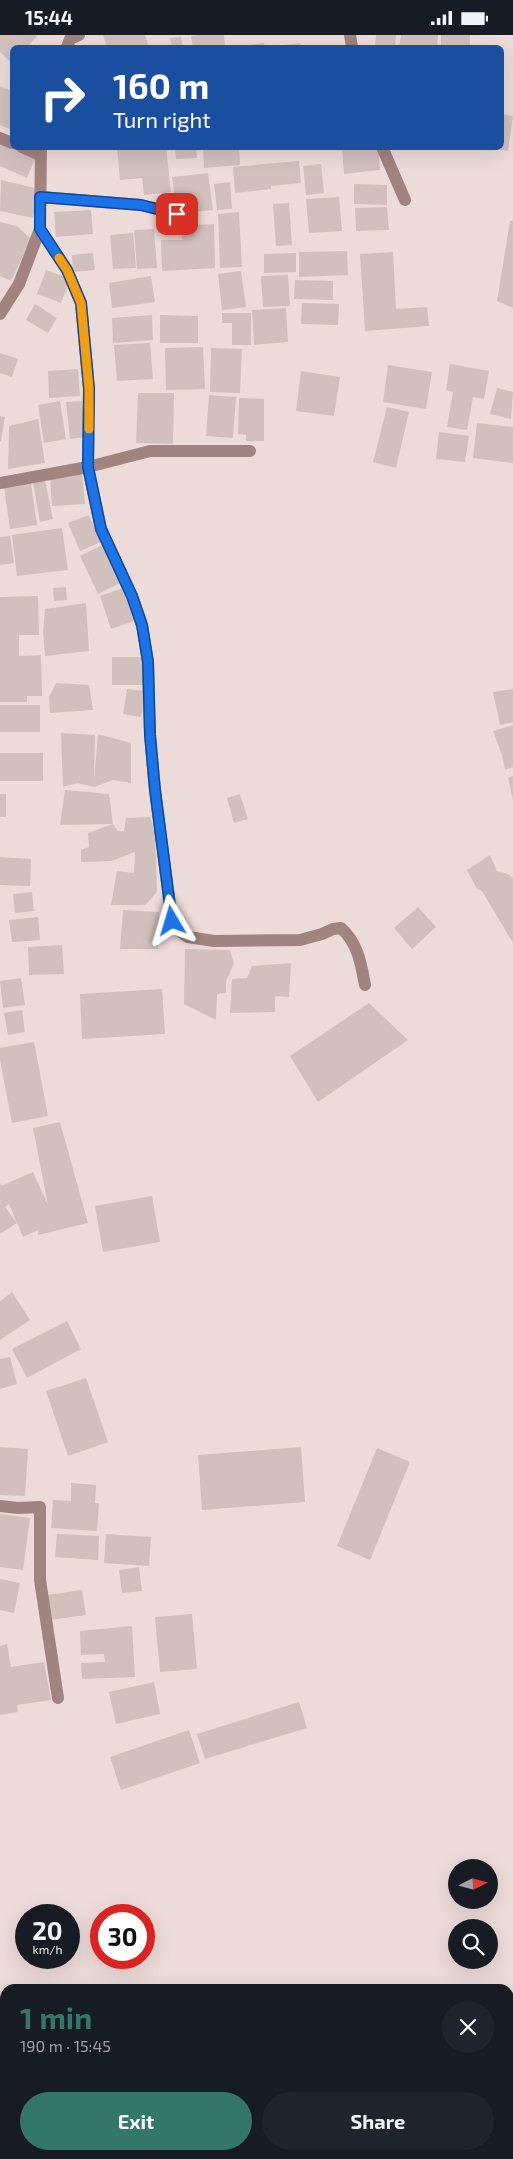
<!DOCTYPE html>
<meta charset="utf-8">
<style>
body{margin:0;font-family:"Exo 2",sans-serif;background:#20242c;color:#f1f3f6;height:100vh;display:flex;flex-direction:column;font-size:19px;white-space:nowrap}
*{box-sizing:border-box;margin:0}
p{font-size:16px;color:#9ea1a6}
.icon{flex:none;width:28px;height:28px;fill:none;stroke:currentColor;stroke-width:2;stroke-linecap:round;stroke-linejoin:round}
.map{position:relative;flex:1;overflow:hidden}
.drawer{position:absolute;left:0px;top:1949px;width:514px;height:176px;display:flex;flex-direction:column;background:#171b24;border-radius:15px 15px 0 0;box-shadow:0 5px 20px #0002}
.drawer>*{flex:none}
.guide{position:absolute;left:10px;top:10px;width:494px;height:105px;border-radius:8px;box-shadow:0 5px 20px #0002;background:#1a4fa0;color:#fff;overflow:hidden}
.needle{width:32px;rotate:84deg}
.tools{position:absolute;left:448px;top:1824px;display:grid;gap:10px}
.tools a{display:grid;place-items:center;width:50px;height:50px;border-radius:50%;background:#171b24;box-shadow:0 5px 20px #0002;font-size:25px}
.speed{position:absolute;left:15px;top:1869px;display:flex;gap:10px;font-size:25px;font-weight:700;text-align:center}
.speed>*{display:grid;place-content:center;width:65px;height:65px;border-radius:50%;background:#171b24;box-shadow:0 5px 20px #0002;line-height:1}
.speed small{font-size:12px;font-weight:400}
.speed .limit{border:8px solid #d22;background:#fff;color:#111}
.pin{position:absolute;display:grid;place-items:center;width:42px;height:42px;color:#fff;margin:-21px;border-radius:10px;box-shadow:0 2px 8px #0006}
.me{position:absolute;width:55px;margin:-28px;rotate:353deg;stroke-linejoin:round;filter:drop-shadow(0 0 4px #0008)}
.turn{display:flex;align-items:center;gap:18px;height:105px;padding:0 20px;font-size:22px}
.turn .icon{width:65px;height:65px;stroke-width:2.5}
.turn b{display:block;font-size:35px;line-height:42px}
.round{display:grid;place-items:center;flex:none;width:52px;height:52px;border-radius:26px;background:#20242c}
.head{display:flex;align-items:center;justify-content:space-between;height:85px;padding:0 20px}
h1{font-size:30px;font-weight:700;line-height:38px;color:#337769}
.action{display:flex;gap:10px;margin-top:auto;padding:10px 20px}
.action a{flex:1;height:58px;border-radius:30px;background:#337769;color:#fff;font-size:20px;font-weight:700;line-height:58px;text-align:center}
.action a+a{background:#20242c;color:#f1f3f6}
.status{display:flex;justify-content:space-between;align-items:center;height:35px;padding:0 25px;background:#171b24;direction:ltr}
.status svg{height:14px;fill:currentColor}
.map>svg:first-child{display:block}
</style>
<div class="status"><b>15:44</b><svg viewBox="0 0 49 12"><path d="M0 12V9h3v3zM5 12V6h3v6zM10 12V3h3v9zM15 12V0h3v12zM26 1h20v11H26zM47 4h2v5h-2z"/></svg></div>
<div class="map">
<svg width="513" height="2124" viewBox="0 0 513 2124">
<rect width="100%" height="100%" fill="#eddbd9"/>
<!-- building -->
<path fill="#d2c0bd" d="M0,0H35L37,1L27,12H12V28L0,17Z
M103,0H145L149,12H107Z
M200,0H224L225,12H193L191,1Z
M376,0H396L395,12H375Z
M401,0H438L437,12H399Z
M441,0H470V12H441Z
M181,2L183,12H172L170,3Z
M264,8L265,12H242V11Z
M300,8L302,12H277L276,11Z
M0,51L12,56V95L0,90Z
M501,79L513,81L508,116L495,114L501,112Z
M0,106L36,122L27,143L0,131Z
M117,112H166L171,157L144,160L142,143L120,145Z
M175,112H196L197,123L176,124Z
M203,112H239L240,130L204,133Z
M342,112H378L380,135L344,139Z
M299,126L301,148L271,151V154L235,158L233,132Z
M321,129L324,158L306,160L303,131Z
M208,138L213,175L194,177L193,169L176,171L172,142Z
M1,145L39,154L33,183L0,176Z
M230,147L232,174L217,175L214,149Z
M354,149L387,150V170L354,169Z
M339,162L342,196L309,198L306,164Z
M289,168L292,210L276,211L273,169Z
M387,172L389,195L356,196L355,173Z
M91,175L93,199L56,202L54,177Z
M239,177L242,232L220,233L218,179Z
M510,186H513V273L497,266Z
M0,187L17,191L31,204L11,246L0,241Z
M214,189L215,233L162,236L161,205H182L181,191Z
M154,194L157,233L137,234L134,195Z
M133,198L136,233L113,234L110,200Z
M347,216L348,240L299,242V217Z
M393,217L396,274L427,272L429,291L365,296L360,219Z
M93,218L95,235L73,237L72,220Z
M296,218V237L264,238V219Z
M46,235L70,244L61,268L37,259Z
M241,236L246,272L222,275L218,239Z
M288,240L290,271L263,272L261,241Z
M151,241L155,267L112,273L109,248Z
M295,245L333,246V265L294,264Z
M302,268L339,269L338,290L301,289Z
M35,269L57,283L48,298L26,285Z
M286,273L288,307L254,310L252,275Z
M222,278H251V310H232V288H222Z
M152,280L153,305L113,308L112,283Z
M160,280L198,281V308H160Z
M150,308L153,344L117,346L114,310Z
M203,312L205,354L166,355L165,313Z
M211,313L242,314L240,358L210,357Z
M0,318L18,324L12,342L0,338Z
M450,329L489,336L484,364L473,362L467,395L447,392L453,357L446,355Z
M388,330L432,337L426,374L383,367Z
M78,334L80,361L49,363L48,336Z
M301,336L340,342L334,381L296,376Z
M497,353L513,357L511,384L490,379Z
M138,358H174L173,409L136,408Z
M209,360L236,362L233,403L206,401Z
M239,363L264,364V406H246V400L238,399Z
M60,366L66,404L44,408L38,370Z
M82,366L86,402L70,404L66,367Z
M387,372L409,377L396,433L373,427Z
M0,381L5,382L1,406H0Z
M38,384L45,428L8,434L9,391Z
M477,388L513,392V428L473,423Z
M439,397L469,401L465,427L436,424Z
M82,439L85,469L52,471L50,442Z
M45,445L53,484L40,487L33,447Z
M31,448L37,490L10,494L4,452Z
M89,480L101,507L80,516L68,488Z
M62,493L68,535L17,541L12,500Z
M10,501L14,528L0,530V502Z
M104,509L122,547L98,559L80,521Z
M66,552L67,565L54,566L53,553Z
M123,553L134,586L111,594L100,561Z
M38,561L39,600H19V621L41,620L42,661H27V667H0V562Z
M86,568L89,616L45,621L43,597L45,574Z
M112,622H145V650H112Z
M56,648L89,650L93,675L50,678L49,662Z
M127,654L145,656L141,682L123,679Z
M513,654V687L500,690L493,657Z
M0,670H40V697H0Z
M513,690V732L505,735L502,720L493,696Z
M61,698L95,700L94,746L98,699L131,708V748L113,745L94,752L77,748L63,752Z
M0,718H43V746H0Z
M513,741V765L508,743Z
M65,755L109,759L113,789L60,790Z
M0,759H6V782H0Z
M240,759L248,784L234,788L227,763Z
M150,782L155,798L157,857L145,870H111L117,836L134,838L135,817L112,826L81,827V815L89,812L88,798L113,789L118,796H124L126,783Z
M490,820L497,836L508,839L513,843V908L482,856L477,854L467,835Z
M0,822L31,824L30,851L0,850Z
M32,857L34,876L15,878L13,859Z
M418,872L436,892L412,914L394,893Z
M123,875L159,877L158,914H120Z
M38,882L40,905L12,907L9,885Z
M62,910L64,939L29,940L28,912Z
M185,914L230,915L234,929L226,946V958L217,959L216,985L184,969Z
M291,928L289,962L275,961V977L230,978L232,944L247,943L252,931Z
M21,943L25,970L3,973L0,946Z
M162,954L165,999L82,1004L80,959Z
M369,968L408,1005L318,1067L290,1021Z
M22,975L25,997L8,1000L4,978Z
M34,1007L48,1081L12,1088L0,1025V1013Z
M60,1087L88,1188L38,1200V1195L23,1202L9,1169L5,1172L17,1188L0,1199V1149L1,1151L33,1137L48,1170L33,1093Z
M152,1161L160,1207L103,1217L95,1171Z
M12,1257L30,1285L0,1305V1266Z
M67,1286L81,1314L27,1343L12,1314Z
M10,1322L17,1349L0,1354V1324Z
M86,1343L108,1407L68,1421L46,1356Z
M0,1412L28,1414L25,1461L0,1460Z
M301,1412L305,1467L202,1475L198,1420Z
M377,1413L410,1427L370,1525L337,1511Z
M71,1448L96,1450L95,1468H99L97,1496L51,1493L53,1465L71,1466Z
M0,1479L30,1483L23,1535L0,1532Z
M57,1499L99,1501L98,1525L55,1522Z
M106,1499L151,1502L149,1531L104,1528Z
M139,1532L142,1556L122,1558L119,1535Z
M0,1544L20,1548L14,1578L0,1575Z
M82,1555L86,1580L50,1585L47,1560Z
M192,1579L197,1634L160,1637L155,1582Z
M132,1591L135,1642L82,1644L81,1628L105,1627L104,1619L81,1620L80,1596Z
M7,1609L11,1632L44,1627L51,1665L17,1670L18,1677L0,1680V1611Z
M154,1647L160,1679L116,1689L109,1657Z
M299,1667L307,1693L205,1724L197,1699Z
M189,1695L200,1728L121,1755L110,1722Z"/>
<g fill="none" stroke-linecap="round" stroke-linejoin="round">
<!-- street -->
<path stroke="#a1837f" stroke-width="12" d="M350,0L352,12
M67,12L70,4L79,0
M0,103L12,108
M22,112L40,120
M382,112L405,165
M40,162L141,170L177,179
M40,194L67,235L81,268L89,354L88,432L101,494L132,561L142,590L148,627L150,700L155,755L172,886L179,896L188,902L214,906L300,905L322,899L333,894L341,893C358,908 361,929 365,950
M0,279L19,249L40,194L41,112
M0,448L88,432L150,416H250
M0,1471L18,1473L40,1472V1545L58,1663
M0,2097L5,2108
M11,2120L13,2124"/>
</g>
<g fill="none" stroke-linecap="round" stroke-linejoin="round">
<defs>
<path id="route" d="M172,886L155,755L150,700L148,627L142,590L132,561L101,494L88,432L89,354L81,268L67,235L40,194V162L141,170L177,179"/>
</defs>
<!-- route casing -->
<use href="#route" stroke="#114b97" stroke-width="12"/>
<!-- route -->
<use href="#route" stroke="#1a73e8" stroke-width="9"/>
<!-- slow -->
<path stroke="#f59e0b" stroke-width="9" d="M59,223L67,235L81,268L89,354V394"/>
</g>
</svg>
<div class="tools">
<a><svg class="needle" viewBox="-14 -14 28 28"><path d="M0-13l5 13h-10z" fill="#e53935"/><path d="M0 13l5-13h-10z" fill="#9ea1a6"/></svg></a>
<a><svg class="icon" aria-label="search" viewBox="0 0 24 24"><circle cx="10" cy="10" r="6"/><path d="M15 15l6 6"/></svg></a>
</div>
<div class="speed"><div>20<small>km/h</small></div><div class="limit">30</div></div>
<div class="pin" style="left:177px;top:179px;background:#d93025"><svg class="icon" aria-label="arrive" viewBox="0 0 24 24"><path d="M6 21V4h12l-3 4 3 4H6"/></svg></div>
<svg class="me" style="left:172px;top:886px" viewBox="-20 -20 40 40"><path d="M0-17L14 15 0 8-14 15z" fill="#1a73e8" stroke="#fff" stroke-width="4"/></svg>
<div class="guide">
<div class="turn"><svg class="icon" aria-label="right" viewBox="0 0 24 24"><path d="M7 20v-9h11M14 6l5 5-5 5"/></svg><div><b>160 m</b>Turn right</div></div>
</div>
<section class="drawer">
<div class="head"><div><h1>1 min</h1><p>190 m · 15:45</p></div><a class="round"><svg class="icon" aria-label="close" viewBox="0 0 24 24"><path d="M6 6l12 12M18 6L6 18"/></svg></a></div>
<div class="action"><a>Exit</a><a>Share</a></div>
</section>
</div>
